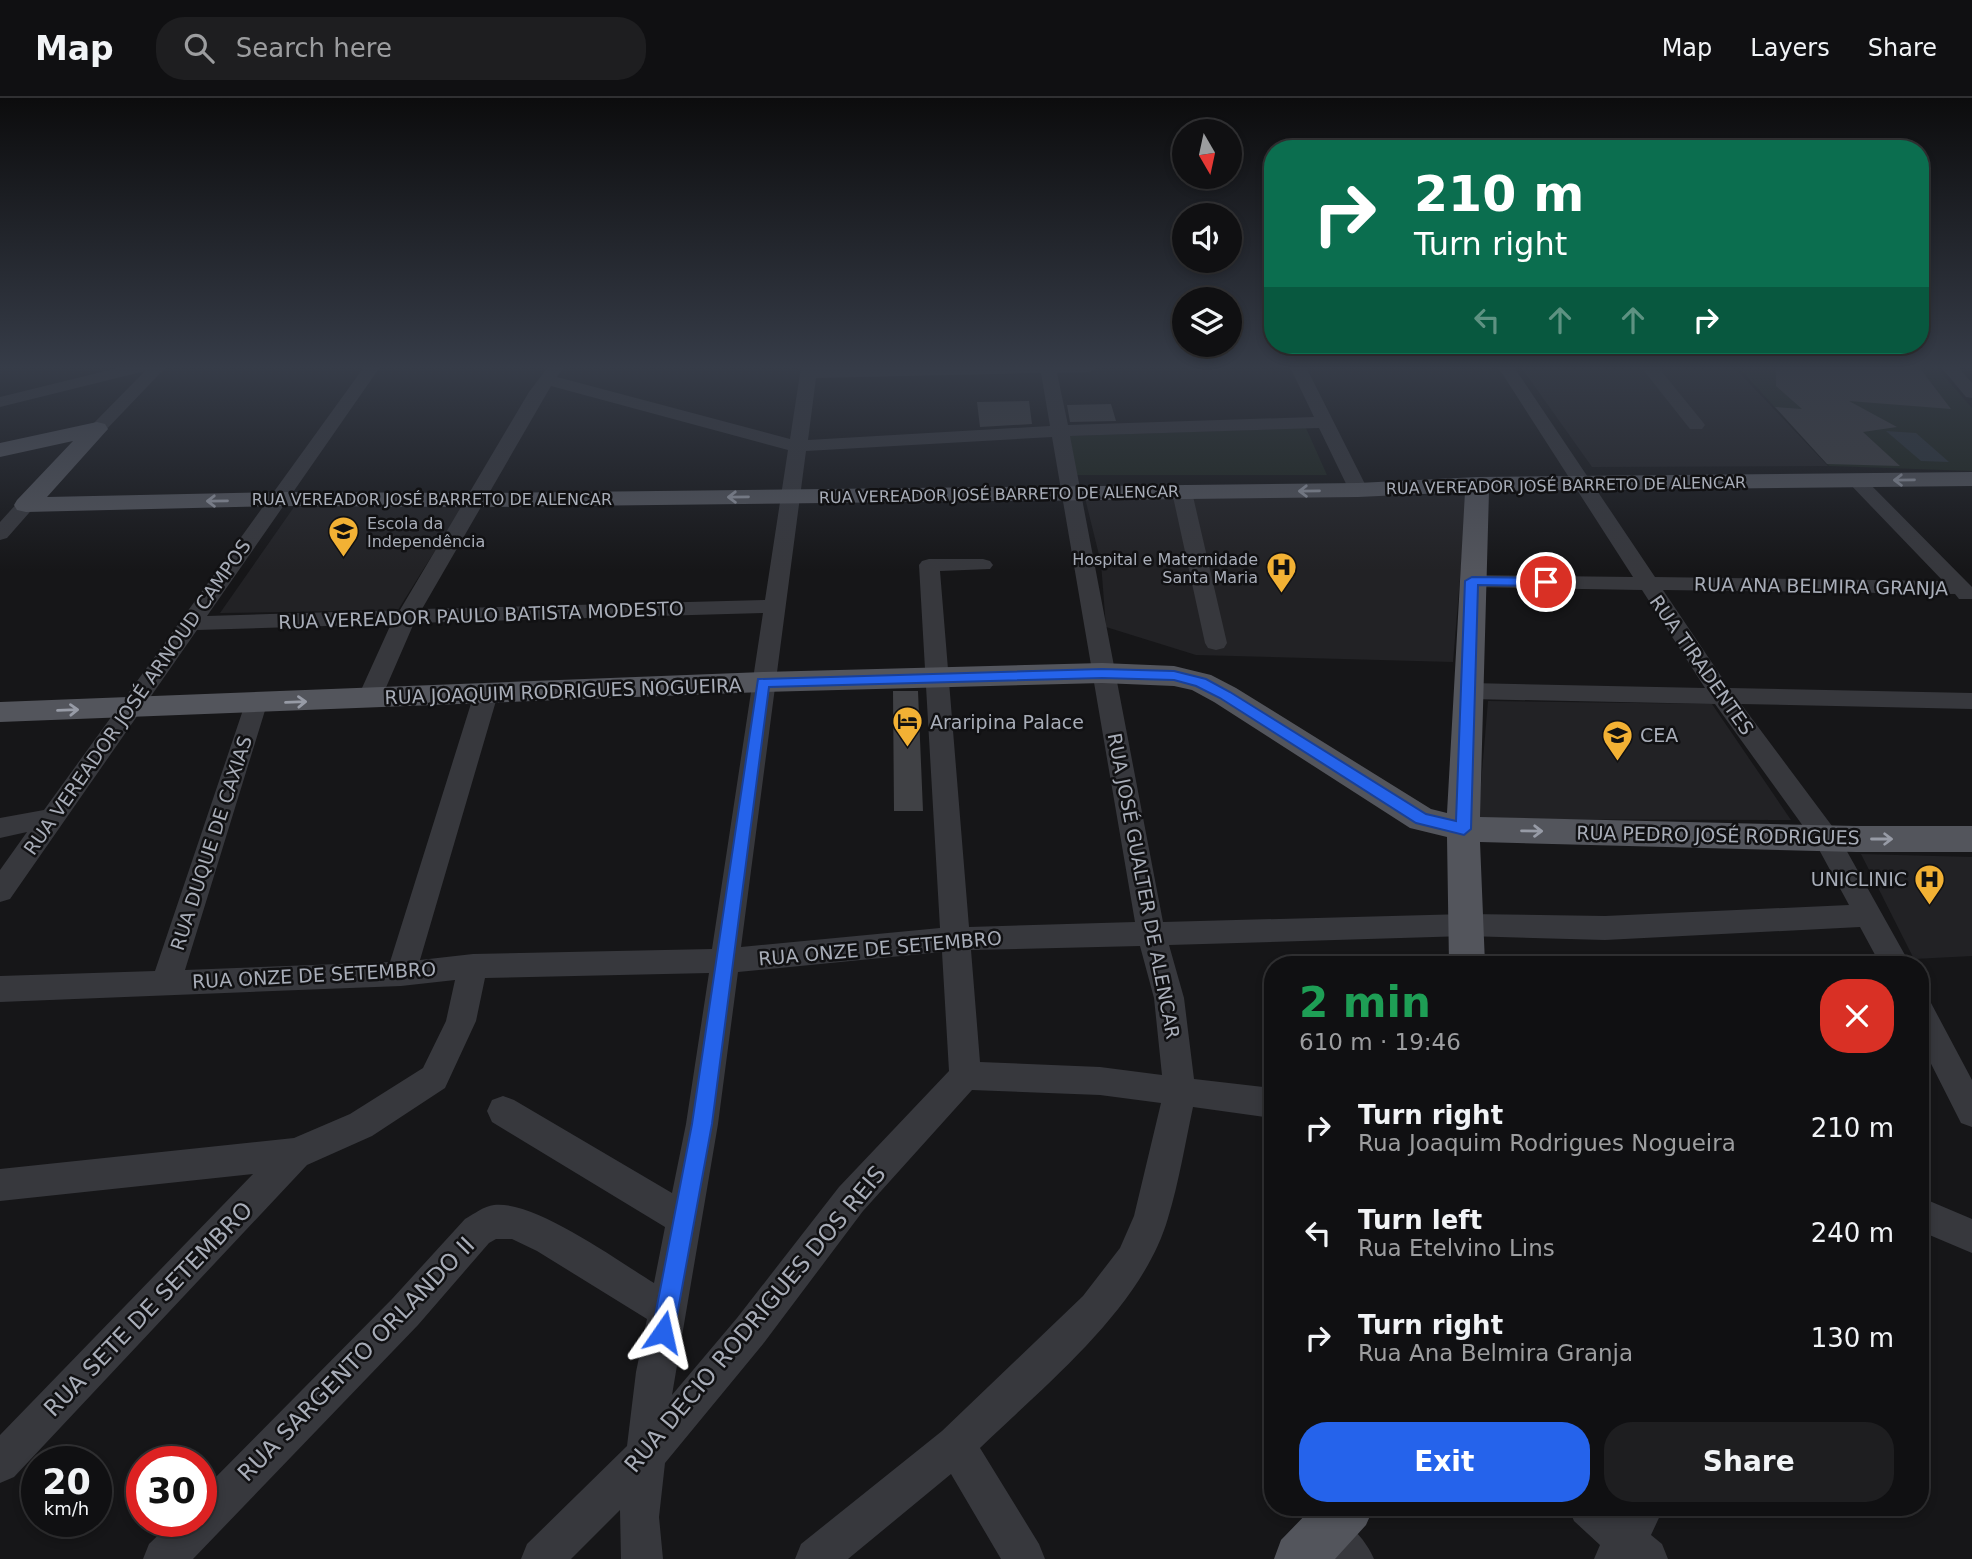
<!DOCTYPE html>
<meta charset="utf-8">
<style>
body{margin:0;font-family:"DejaVu Sans",sans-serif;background:#1e1e20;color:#f1f3f6;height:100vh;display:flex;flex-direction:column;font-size:26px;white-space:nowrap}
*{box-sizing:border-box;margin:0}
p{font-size:23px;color:#9c9d9f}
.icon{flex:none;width:38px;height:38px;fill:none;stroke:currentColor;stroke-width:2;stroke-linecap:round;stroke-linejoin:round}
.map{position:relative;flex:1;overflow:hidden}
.side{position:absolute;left:1264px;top:858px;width:665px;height:560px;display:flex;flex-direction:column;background:#101012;border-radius:28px;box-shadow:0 4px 10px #0003,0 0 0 2px #303032}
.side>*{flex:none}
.guide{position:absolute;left:1264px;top:42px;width:665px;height:214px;border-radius:28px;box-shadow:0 4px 10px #0003,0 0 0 2px #303032;background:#0b6e4f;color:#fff;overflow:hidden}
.needle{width:46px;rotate:171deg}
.controls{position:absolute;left:1172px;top:21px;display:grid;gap:14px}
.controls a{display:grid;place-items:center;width:70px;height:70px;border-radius:50%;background:#101012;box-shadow:0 4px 10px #0003,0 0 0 2px #303032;font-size:35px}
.speed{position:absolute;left:21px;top:1348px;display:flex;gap:14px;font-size:35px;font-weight:700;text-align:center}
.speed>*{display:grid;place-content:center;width:91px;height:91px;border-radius:50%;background:#101012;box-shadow:0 4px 10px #0003,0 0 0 2px #303032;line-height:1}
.speed small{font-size:18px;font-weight:400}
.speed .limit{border:10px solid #d22;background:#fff;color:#111}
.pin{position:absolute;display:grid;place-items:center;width:60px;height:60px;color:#fff;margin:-30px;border:4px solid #fff;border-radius:50%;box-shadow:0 2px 7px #0007}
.me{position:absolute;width:77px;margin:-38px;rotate:11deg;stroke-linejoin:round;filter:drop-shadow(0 0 5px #0008)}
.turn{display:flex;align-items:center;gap:24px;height:147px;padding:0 35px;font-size:32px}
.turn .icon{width:91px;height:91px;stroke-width:2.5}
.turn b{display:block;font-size:49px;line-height:60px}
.lanes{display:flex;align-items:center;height:66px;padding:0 35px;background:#0003;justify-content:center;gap:35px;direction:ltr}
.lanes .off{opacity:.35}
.round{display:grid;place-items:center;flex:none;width:74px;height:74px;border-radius:28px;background:#1e1e20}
.overview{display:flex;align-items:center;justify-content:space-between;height:119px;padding:0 35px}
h1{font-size:42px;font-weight:700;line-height:52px;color:#1e9e55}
.action{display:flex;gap:14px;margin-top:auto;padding:14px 35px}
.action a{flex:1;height:80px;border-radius:28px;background:#2563eb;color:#fff;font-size:28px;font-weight:700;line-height:80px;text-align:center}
.action a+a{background:#1e1e20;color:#f1f3f6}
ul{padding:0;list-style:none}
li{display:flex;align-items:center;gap:21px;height:105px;padding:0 35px}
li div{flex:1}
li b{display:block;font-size:26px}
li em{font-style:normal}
header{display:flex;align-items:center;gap:42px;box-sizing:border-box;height:98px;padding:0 35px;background:#101012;border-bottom:2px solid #303032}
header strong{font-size:33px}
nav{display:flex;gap:38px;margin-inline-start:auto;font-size:24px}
.search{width:490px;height:63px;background:#1e1e20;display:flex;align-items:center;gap:18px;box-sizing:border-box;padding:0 24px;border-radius:28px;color:#9c9d9f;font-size:26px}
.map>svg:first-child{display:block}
</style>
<header>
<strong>Map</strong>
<div class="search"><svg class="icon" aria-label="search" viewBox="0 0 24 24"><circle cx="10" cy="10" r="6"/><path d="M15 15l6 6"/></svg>Search here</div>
<nav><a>Map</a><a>Layers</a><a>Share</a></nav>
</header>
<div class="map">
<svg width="1972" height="1461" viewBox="0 0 1972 1461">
<rect width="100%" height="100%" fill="#161618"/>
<!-- built -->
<path fill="#222225" d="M1521,269H1734L1828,368L1592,369Z
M1467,397L1453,564L1196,557L1106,529L1101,465L1085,400Z
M463,408L398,512L220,515L294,409Z
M1488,603L1712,606L1791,722L1478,721Z
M1861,756L1972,759V858L1914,861Z"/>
<!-- green -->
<path fill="#1e261f" d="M1738,269H1936L1972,310V373L1829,368Z
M1306,330L1327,377H1076L1069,338Z"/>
<!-- water -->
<path fill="#2c353c" d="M1886,333L1916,335L1949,364L1921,363Z"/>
<!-- building -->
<path fill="#404145" d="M1776,269H1919L1951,311L1849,303L1897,329L1863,334L1900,368L1827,366L1775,309L1802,311L1776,288Z
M1029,303L1032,326L980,329L977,304Z
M1111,306L1116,323L1070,324L1067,307Z
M893,593H918L923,713H894Z"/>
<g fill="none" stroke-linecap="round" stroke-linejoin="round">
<!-- minor -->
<path fill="#37383d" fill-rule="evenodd" d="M122,269H166L103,335L97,336L88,331L145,273L0,309V299Z
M364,269H380L207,518L400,512L529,294L548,269H564L557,279L790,341L801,269H1097L1089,274L1057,275L1068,327L1314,319L1290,269H1306L1368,392L1365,396H1351L1319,330L1070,338L1163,824L1466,816L1605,818L1849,807L1816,746L1715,606L1470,601L1462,599L1458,593L1462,587L1470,585L1705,590L1642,492L1472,489L1465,488L1461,483L1465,478L1472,477L1633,479L1498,269H1514L1655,479L1943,483L1846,382L1848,378H1862L1972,489V501H1959L1955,496L1663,492L1729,590L1972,595V611L1741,606L1835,732L1910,866H1880L1860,829L1605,842L1466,838L1169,847L1184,900L1194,981L1272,990V1020L1193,1009C1185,1046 1179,1084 1168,1120C1142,1210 1046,1286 980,1350L1039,1446L1045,1461H1001L951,1376L848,1461H795L801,1446L942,1333L1083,1198L1120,1150L1134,1118L1161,1005L1100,997L972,992L863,1113L763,1246L665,1365L659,1419L663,1461H621L620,1412L571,1461H521L527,1446L627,1348L636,1274L647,1221L537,1153L512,1141H496L489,1145L418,1227L193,1461H143L149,1446L173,1423H201V1394L392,1201L465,1121C474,1116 484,1108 494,1107C534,1102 618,1163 654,1185L665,1129L492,1024L487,1013L492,1002L503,998L514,1002L672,1095L686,1026L709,875L485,880L476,923L445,990L372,1038L307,1067L14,1379L0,1385V1337L253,1076L0,1103V1071L294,1040L350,1016L423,970L446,923L455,882L401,888L0,904V878L155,873L247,600L255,598L263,600L267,606L185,872L390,864L474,596L478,590L486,588L494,590L498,596L420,862L473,856L712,851L763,515L414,525L381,601L377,607L369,609L361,607L357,601L391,526L197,532L10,801L0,804V772L27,734L0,740V720L44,712ZM1041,275L1050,328L808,342L816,280ZM551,288L788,352L765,502L422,511ZM1052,339L1135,824L969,829L940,473L990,471L993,467L990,463L983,461H929L922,463L919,467L940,830L741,849L806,353ZM1140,848L1154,900L1162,977L1100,969L980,964L971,852ZM942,854L949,973L839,1089L737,1220L672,1297L718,1026L738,874Z
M1641,269H1658L1702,323L1705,327L1702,331H1690Z
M1941,269H1958L1972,285V300L1966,299Z
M1182,388L1192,394L1227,545L1224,550L1216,552L1208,550L1205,545L1172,394Z
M26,401L36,407L7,440L0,442V424L19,403Z
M1920,901L1931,905L1972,982V1029L1961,1025L1920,944Z
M1920,1099L1972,1121V1155L1920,1133Z
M1568,1409H1664L1651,1437L1662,1446L1668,1461H1594L1600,1447L1574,1423Z
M1326,1414C1347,1422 1365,1440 1374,1461H1324L1312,1448L1306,1434L1312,1420Z"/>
<!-- major -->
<path fill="#53555c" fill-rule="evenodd" d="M97,324L105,326L108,331L47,399L277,394L477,395L1358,385L1477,379L1972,374V388L1489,393L1480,719L1856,728H1972V754H1856L1480,744L1485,866H1449L1447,739L1410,730L1214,604L1192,592L1174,588L1102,585L763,594L0,624V604L763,574L1102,565L1174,568L1211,577L1236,590L1431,711L1447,715L1465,394L1358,399L477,409L277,408L26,414L17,412L14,407L17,402L73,343L0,359V345Z
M1313,1409H1374L1366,1427L1335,1461H1274L1281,1442Z"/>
</g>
<!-- one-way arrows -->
<defs><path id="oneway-shaft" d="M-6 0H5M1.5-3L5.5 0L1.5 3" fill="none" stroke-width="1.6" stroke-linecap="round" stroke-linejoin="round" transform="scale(1.75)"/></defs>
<g stroke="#979ba6">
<use href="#oneway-shaft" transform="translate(1904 382) rotate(179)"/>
<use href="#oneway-shaft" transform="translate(1309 393) rotate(179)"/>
<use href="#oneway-shaft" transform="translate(738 399) rotate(179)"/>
<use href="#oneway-shaft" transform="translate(217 403) rotate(179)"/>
<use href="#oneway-shaft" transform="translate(296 604) rotate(-2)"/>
<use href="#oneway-shaft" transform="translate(68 612) rotate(-2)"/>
<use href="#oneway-shaft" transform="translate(1532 733) rotate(1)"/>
<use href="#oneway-shaft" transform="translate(1882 741)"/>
</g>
<!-- sky -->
<linearGradient id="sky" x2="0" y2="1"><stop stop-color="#0c0c0d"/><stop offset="0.57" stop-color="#363c48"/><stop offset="1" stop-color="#363c48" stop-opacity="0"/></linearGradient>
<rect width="1972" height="473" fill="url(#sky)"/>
<!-- route -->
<path fill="#2563eb" stroke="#184099" stroke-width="2" d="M1472,479L1546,480L1553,484L1546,488L1478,487L1471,731L1464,737L1416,725L1220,600L1196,588L1174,582L1102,580L769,589L712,1026L674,1234L671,1241L663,1245L655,1241L652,1234L692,1026L758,581L1102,571L1174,573L1206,581L1230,594L1426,716L1456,723L1465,483Z"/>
<!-- icons -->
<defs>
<symbol id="school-pin" viewBox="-11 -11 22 30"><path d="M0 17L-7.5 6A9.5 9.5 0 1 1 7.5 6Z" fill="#f2b134" stroke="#111113"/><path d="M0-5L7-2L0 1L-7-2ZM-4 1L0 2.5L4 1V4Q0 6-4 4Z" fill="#111"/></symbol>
<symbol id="hospital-pin" viewBox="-11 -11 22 30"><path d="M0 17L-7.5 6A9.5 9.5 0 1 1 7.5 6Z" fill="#f2b134" stroke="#111113"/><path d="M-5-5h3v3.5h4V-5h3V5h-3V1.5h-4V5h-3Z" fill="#111"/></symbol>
<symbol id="hotel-pin" viewBox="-11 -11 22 30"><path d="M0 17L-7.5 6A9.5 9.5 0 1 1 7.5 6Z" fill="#f2b134" stroke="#111113"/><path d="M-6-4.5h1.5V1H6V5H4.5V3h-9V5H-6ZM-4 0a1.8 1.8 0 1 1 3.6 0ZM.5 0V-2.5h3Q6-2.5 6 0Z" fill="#111"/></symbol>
</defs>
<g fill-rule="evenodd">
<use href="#school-pin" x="326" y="416" width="35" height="47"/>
<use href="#hospital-pin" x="1264" y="452" width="35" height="47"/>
<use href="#hotel-pin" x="890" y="606" width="35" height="47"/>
<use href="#school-pin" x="1600" y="620" width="35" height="47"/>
<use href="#hospital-pin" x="1912" y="764" width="35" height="47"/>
</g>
<g text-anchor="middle" stroke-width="5" stroke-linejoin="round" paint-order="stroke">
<!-- far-street labels -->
<g font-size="16" fill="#a8adb8" stroke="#111113">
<text transform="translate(1566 387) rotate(-1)" y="6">RUA VEREADOR JOSÉ BARRETO DE ALENCAR</text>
<text transform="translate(999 396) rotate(-1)" y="6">RUA VEREADOR JOSÉ BARRETO DE ALENCAR</text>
<text x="432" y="407">RUA VEREADOR JOSÉ BARRETO DE ALENCAR</text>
</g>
<!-- far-poi labels -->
<g font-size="16" fill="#a8adb8" stroke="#111113" text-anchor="start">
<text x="367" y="431">Escola da<tspan x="367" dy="18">Independência</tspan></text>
<text x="1258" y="467" text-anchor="end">Hospital e Maternidade<tspan x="1258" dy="18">Santa Maria</tspan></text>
</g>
<!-- street labels -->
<g font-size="19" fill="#a8adb8" stroke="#111113">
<text transform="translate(1821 488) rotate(1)" y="7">RUA ANA BELMIRA GRANJA</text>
<text transform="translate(481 517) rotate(-2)" y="7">RUA VEREADOR PAULO BATISTA MODESTO</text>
<text transform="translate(1702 567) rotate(55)" y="7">RUA TIRADENTES</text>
<text transform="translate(563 593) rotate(-2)" y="7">RUA JOAQUIM RODRIGUES NOGUEIRA</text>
<text transform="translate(137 599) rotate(-55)" y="7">RUA VEREADOR JOSÉ ARNOUD CAMPOS</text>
<text transform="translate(1718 737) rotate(1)" y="7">RUA PEDRO JOSÉ RODRIGUES</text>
<text transform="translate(211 745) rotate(-72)" y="7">RUA DUQUE DE CAXIAS</text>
<text transform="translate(1144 788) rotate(79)" y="7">RUA JOSÉ GUALTER DE ALENCAR</text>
<text transform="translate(880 850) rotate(-5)" y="7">RUA ONZE DE SETEMBRO</text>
<text transform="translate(314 877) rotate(-3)" y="7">RUA ONZE DE SETEMBRO</text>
</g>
<!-- poi labels -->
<g font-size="19" fill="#a8adb8" stroke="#111113" text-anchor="start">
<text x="930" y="631">Araripina Palace</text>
<text x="1640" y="644">CEA</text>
<text x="1907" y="788" text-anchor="end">UNICLINIC</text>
</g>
<!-- near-street labels -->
<g font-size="23" fill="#a8adb8" stroke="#111113">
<text transform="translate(148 1211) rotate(-46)" y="8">RUA SETE DE SETEMBRO</text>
<text transform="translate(755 1221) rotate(-50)" y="8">RUA DECIO RODRIGUES DOS REIS</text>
<text transform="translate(356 1261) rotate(-46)" y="8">RUA SARGENTO ORLANDO II</text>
</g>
</g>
</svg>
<div class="controls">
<a><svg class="needle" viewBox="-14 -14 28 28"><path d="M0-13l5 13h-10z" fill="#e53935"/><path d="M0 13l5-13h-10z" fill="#9c9d9f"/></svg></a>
<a><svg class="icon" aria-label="sound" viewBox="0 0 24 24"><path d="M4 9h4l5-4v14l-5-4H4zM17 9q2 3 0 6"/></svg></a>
<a><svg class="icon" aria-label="layers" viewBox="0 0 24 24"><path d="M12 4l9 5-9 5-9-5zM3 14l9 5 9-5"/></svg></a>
</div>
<div class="speed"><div>20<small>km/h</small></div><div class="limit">30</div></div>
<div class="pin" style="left:1546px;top:484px;background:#d93025"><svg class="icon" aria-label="arrive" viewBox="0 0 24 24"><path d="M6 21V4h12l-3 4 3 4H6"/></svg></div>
<svg class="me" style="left:663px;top:1234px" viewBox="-20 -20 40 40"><path d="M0-17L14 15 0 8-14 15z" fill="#2563eb" stroke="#fff" stroke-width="4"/></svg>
<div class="guide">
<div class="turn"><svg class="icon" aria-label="right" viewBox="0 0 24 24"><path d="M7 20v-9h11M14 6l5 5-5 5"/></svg><div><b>210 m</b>Turn right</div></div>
<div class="lanes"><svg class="icon off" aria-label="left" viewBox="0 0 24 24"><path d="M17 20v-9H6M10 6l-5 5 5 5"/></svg><svg class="icon off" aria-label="ahead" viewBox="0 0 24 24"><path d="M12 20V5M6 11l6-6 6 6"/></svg><svg class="icon off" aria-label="ahead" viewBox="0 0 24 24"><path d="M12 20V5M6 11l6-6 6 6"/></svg><svg class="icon" aria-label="right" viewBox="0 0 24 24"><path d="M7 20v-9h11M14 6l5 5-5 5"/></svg></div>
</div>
<section class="side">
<div class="overview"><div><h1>2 min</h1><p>610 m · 19:46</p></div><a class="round" style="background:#d93025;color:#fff"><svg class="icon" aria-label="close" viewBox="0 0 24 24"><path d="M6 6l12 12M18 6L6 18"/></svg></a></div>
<ul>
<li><svg class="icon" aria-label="right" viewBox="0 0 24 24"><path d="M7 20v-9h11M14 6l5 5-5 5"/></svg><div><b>Turn right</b><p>Rua Joaquim Rodrigues Nogueira</p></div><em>210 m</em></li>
<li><svg class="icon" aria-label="left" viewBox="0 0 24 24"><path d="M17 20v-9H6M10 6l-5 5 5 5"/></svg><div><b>Turn left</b><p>Rua Etelvino Lins</p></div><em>240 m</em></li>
<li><svg class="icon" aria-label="right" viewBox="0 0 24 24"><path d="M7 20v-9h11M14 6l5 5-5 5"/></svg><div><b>Turn right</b><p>Rua Ana Belmira Granja</p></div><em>130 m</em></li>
</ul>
<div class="action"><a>Exit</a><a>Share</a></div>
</section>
</div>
